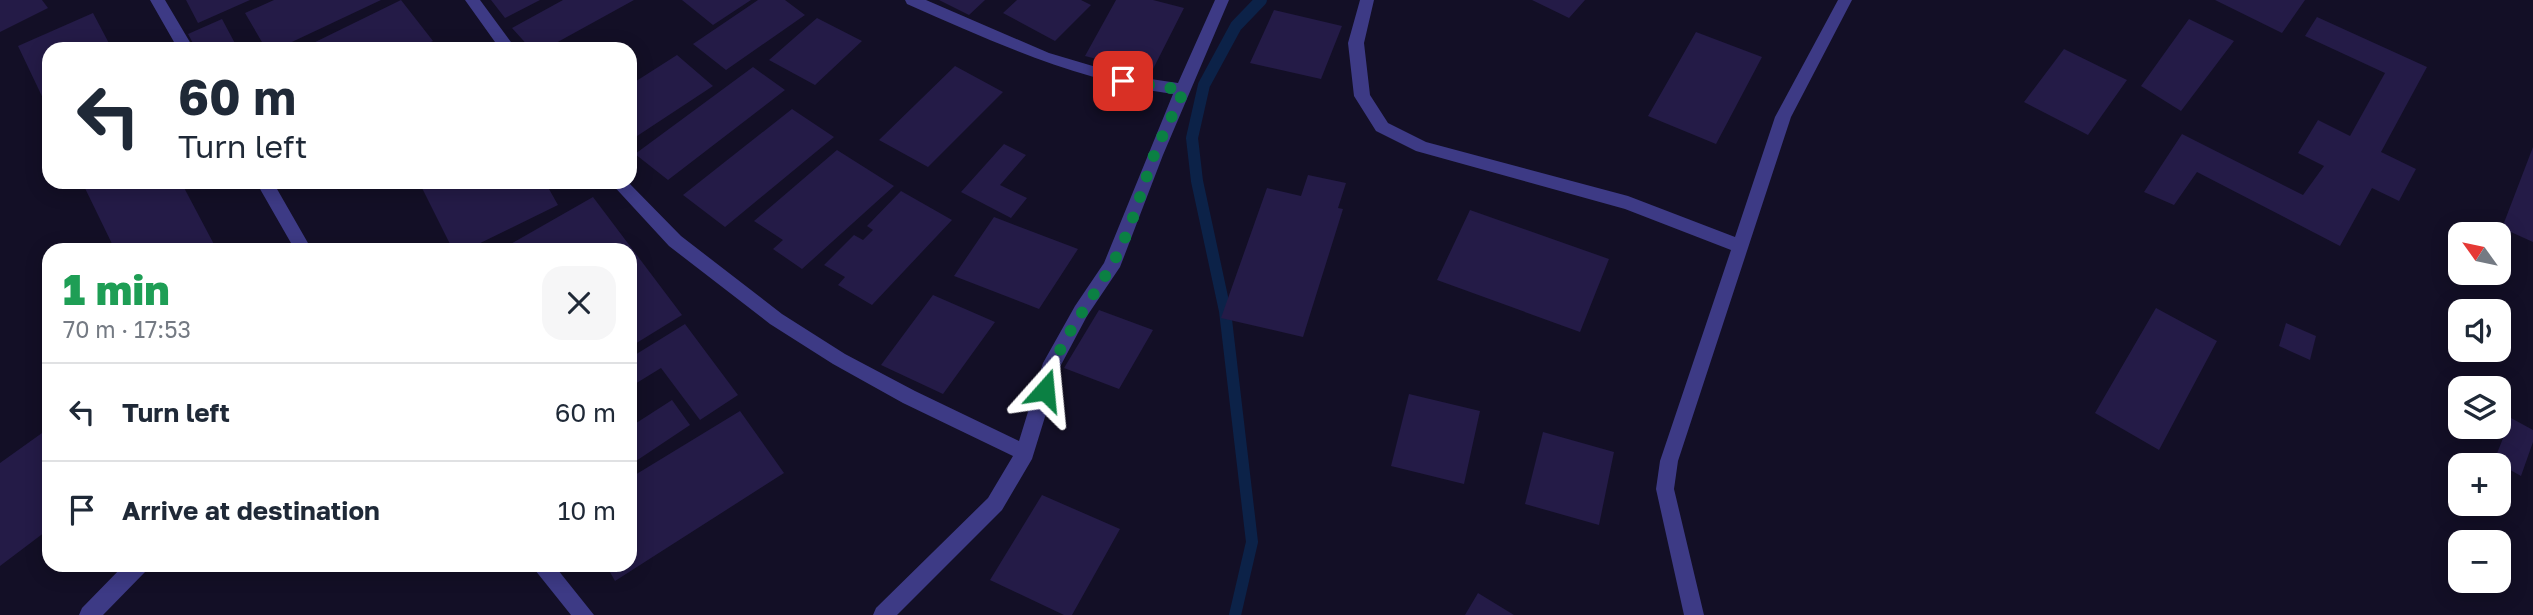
<!DOCTYPE html>
<meta charset="utf-8">
<style>
body{margin:0;font-family:"Golos Text",sans-serif;background:#f6f6f7;color:#1f2937;height:100vh;display:flex;flex-direction:column;font-size:26px;white-space:nowrap}
*{box-sizing:border-box;margin:0}
p{font-size:23px;color:#747a83}
.icon{flex:none;width:38px;height:38px;fill:none;stroke:currentColor;stroke-width:2;stroke-linecap:round;stroke-linejoin:round}
.map{position:relative;flex:1;overflow:hidden}
.side{position:absolute;left:42px;top:243px;width:595px;height:329px;display:flex;flex-direction:column;background:#fff;border-radius:21px;box-shadow:0 4px 18px #0003}
.side>*{flex:none}
.banner{position:absolute;left:42px;top:42px;width:595px;height:147px;border-radius:21px;box-shadow:0 4px 18px #0003;background:#fff;color:#1f2937;overflow:hidden}
.needle{width:46px;rotate:303deg}
.fabs{position:absolute;left:2448px;top:222px;display:grid;gap:14px}
.fabs a{display:grid;place-items:center;width:63px;height:63px;border-radius:14px;background:#fff;box-shadow:0 4px 18px #0003;font-size:35px}
.pin{position:absolute;display:grid;place-items:center;width:60px;height:60px;color:#fff;margin:-30px;border-radius:14px;box-shadow:0 4px 10px #0006}
.me{position:absolute;width:77px;margin:-38px;rotate:18deg;stroke-linejoin:round;filter:drop-shadow(0 0 5px #0008)}
.turn{display:flex;align-items:center;gap:24px;height:147px;padding:0 21px;font-size:32px}
.turn .icon{width:91px;height:91px;stroke-width:2.5}
.turn b{display:block;font-size:49px;line-height:60px}
.round{display:grid;place-items:center;flex:none;width:74px;height:74px;border-radius:21px;background:#f6f6f7}
.summary{display:flex;align-items:center;justify-content:space-between;height:119px;padding:0 21px}
h1{font-size:42px;font-weight:800;line-height:52px;color:#1e9e55}
ul{padding:0;list-style:none}
li{display:flex;align-items:center;gap:21px;height:98px;padding:0 21px;border-top:2px solid #e0e1e3}
li div{flex:1}
li b{display:block;font-size:26px}
li em{font-style:normal}
.map>svg:first-child{display:block}
</style>
<div class="map">
<svg width="2533" height="615" viewBox="0 0 2533 615">
<rect width="100%" height="100%" fill="#130f26"/>
<g fill="none" stroke-linecap="round" stroke-linejoin="round">
<!-- stream -->
<path stroke="#0c2248" stroke-width="12" d="M1235,615L1252,542L1225,311L1197,181L1192,138L1204,85L1236,26L1261,0"/>
</g>
<!-- building -->
<path fill="#241b47" d="M0,0H42L48,8L0,32Z
M186,0H250L198,23Z
M274,0H381L277,49H266L245,13Z
M401,0L433,41L417,49H301Z
M491,0H540L505,18Z
M563,0H634L545,49H531L512,28Z
M682,0H751L713,25Z
M758,0H785L805,15L726,70L693,44Z
M939,0H985L969,15Z
M1017,0H1081L1091,5L1055,41L1003,13Z
M1116,0H1153L1184,8L1151,73L1085,56Z
M1532,0H1585L1569,18Z
M2215,0H2305L2282,33Z
M1274,10L1342,26L1321,79L1250,63Z
M93,13L112,49H49V111L18,46Z
M2317,17L2427,67L2381,152L2416,169L2399,201L2372,188L2340,246L2197,172L2174,205L2144,192L2182,134L2303,195L2324,166L2298,153L2318,120L2350,136L2385,73L2305,36Z
M817,18L862,41L815,85L769,60Z
M222,19L238,49H196L188,34Z
M2189,19L2234,41L2181,111L2141,86Z
M1696,32L1762,57L1716,144L1648,116Z
M2064,49L2127,80L2088,135L2024,102Z
M677,55L713,86L631,140L630,85Z
M955,66L1003,92L928,167L879,140Z
M753,67L785,90L668,180L635,154Z
M792,109L834,137L725,227L683,195Z
M1004,144L1026,155L1000,185L1027,198L1011,218L961,192Z
M2533,147V242L2502,228Z
M837,150L894,186L802,269L773,249L783,240L754,221Z
M1308,175L1346,183L1338,208L1343,209L1303,337L1221,318L1267,188L1301,196Z
M82,182H181L217,250H115Z
M419,182H545L558,205L466,250H453Z
M901,191L952,220L872,305L838,285L845,277L824,265L854,235L863,240L873,230L867,226Z
M593,197L682,315L630,347V250H500Z
M1470,210L1609,259L1580,332L1437,280Z
M994,217L1078,249L1039,309L954,276Z
M933,295L995,322L943,394L881,365Z
M2156,308L2217,341L2159,450L2095,413Z
M1099,310L1153,330L1119,389L1064,368Z
M2286,323L2316,336L2310,360L2279,346Z
M685,324L738,395L700,420L661,368L630,387V358Z
M1409,394L1480,411L1464,484L1391,466Z
M672,400L690,425L630,465V427Z
M740,411L784,473L615,581L606,565H630V478Z
M2511,418L2533,430V442L2521,476L2494,461Z
M49,428V529L0,566V463Z
M1543,432L1614,452L1599,525L1525,504Z
M1042,495L1120,529L1072,615H1064L990,580Z
M1478,593L1514,615H1465Z"/>
<g fill="none" stroke-linecap="round" stroke-linejoin="round">
<!-- minor -->
<path fill="#3d3a85" fill-rule="evenodd" d="M150,0H165L194,49H178Z
M465,0H480L516,49H500Z
M905,0H926L1049,53L1123,75L1178,83L1215,0H1229L1163,155L1120,267L1087,316L1061,365L1032,459L1002,510L897,615H873L876,608L988,498L1013,456L903,403L833,364L770,324L669,246L610,182H628L681,236L782,314L845,354L915,391L1019,441L1043,363L1075,306L1104,263L1173,94C1076,80 996,43 907,4Z
M1360,0H1374L1364,43L1370,95L1388,123L1426,142L1628,196L1735,237L1775,117L1838,0H1852L1791,117L1678,461L1674,489L1704,615H1684L1656,489L1660,461L1731,250L1625,209L1416,151L1376,131L1354,96L1348,43Z
M256,182H273L312,250H295Z
M124,565H148L145,572L103,615H79L82,608Z
M531,565H554L594,615H571Z"/>
</g>
<g fill="none" stroke-linecap="round" stroke-linejoin="round">
<!-- route -->
<path stroke="#0b8043" stroke-width="12" stroke-dasharray="0 21.6" d="M1045,390C1057,343 1086,309 1110,268C1130,234 1140,195 1153,158C1162,135 1174,113 1184,90L1123,81"/>
</g>
</svg>
<div class="fabs">
<a><svg class="needle" viewBox="-14 -14 28 28"><path d="M0-13l5 13h-10z" fill="#e53935"/><path d="M0 13l5-13h-10z" fill="#747a83"/></svg></a>
<a><svg class="icon" aria-label="sound" viewBox="0 0 24 24"><path d="M4 9h4l5-4v14l-5-4H4zM17 9q2 3 0 6"/></svg></a>
<a><svg class="icon" aria-label="layers" viewBox="0 0 24 24"><path d="M12 4l9 5-9 5-9-5zM3 14l9 5 9-5"/></svg></a>
<a>+</a>
<a>−</a>
</div>
<div class="pin" style="left:1123px;top:81px;background:#d93025"><svg class="icon" aria-label="arrive" viewBox="0 0 24 24"><path d="M6 21V4h12l-3 4 3 4H6"/></svg></div>
<svg class="me" style="left:1045px;top:390px" viewBox="-20 -20 40 40"><path d="M0-17L14 15 0 8-14 15z" fill="#0b8043" stroke="#fff" stroke-width="4"/></svg>
<div class="banner">
<div class="turn"><svg class="icon" aria-label="left" viewBox="0 0 24 24"><path d="M17 20v-9H6M10 6l-5 5 5 5"/></svg><div><b>60 m</b>Turn left</div></div>
</div>
<section class="side">
<div class="summary"><div><h1>1 min</h1><p>70 m · 17:53</p></div><a class="round"><svg class="icon" aria-label="close" viewBox="0 0 24 24"><path d="M6 6l12 12M18 6L6 18"/></svg></a></div>
<ul>
<li><svg class="icon" aria-label="left" viewBox="0 0 24 24"><path d="M17 20v-9H6M10 6l-5 5 5 5"/></svg><div><b>Turn left</b></div><em>60 m</em></li>
<li><svg class="icon" aria-label="arrive" viewBox="0 0 24 24"><path d="M6 21V4h12l-3 4 3 4H6"/></svg><div><b>Arrive at destination</b></div><em>10 m</em></li>
</ul>
</section>
</div>
